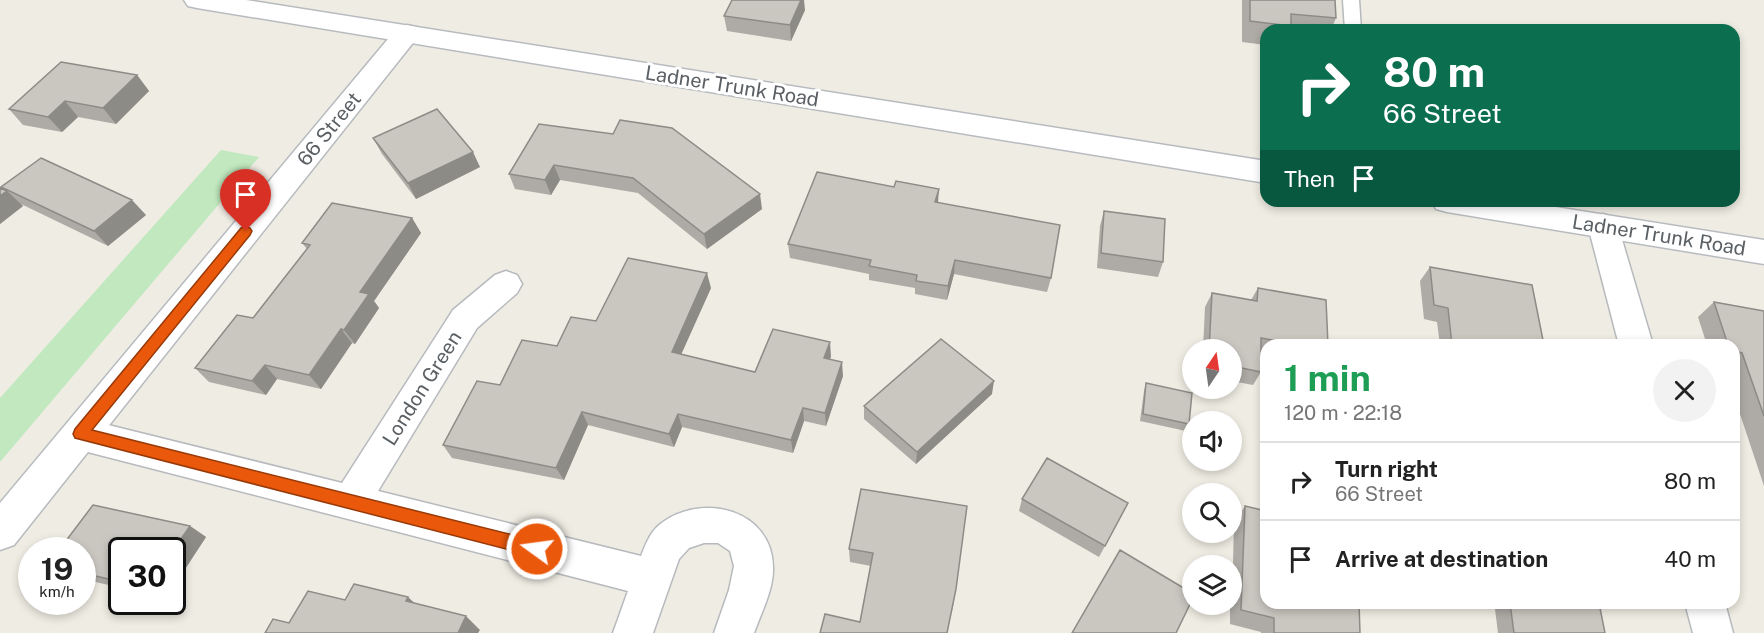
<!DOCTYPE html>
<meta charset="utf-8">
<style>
body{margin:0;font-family:"Public Sans",sans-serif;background:#f2f2f2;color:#222;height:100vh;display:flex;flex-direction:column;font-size:22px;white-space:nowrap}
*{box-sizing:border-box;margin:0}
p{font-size:20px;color:#767676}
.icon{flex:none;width:33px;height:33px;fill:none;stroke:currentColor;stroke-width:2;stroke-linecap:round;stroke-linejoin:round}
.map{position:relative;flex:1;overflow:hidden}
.drawer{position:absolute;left:1260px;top:339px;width:480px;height:270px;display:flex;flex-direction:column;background:#fff;border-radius:18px;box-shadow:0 3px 9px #0003}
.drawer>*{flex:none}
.guide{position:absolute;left:1260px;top:24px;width:480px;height:183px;border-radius:18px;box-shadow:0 3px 9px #0003;background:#0b6e4f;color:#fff;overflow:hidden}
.needle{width:39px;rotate:13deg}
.tools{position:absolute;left:1182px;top:339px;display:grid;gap:12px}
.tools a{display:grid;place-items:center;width:60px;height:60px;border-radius:50%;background:#fff;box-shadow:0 3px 9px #0003;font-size:30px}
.speed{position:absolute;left:18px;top:537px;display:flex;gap:12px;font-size:30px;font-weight:700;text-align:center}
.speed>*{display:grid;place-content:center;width:78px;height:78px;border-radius:50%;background:#fff;box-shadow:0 3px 9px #0003;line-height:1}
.speed small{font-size:15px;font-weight:400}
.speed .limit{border:3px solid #111;border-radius:9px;background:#fff;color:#111}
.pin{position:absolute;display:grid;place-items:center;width:51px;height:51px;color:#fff;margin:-62px -26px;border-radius:50% 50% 50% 0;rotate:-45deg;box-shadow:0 0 6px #0007}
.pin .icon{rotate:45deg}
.me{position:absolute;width:66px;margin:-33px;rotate:284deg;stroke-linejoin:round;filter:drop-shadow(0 0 4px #0008)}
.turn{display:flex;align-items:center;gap:21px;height:126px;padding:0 24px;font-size:27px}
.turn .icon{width:78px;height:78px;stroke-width:2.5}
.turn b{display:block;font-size:42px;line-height:51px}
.then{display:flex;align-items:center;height:57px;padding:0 24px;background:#0003;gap:12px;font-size:22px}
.round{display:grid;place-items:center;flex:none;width:63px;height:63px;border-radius:32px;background:#f2f2f2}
.headline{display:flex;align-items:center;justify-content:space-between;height:102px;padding:0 24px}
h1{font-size:36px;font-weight:700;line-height:45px;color:#1e9e55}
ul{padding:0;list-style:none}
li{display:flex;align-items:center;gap:18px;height:78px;padding:0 24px;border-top:2px solid #e0e0e0}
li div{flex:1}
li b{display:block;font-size:22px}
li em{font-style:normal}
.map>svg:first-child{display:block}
</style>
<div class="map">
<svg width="1764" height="633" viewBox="0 0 1764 633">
<rect width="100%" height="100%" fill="#efece3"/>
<!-- green -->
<path fill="#c1e8be" d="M221,150L259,157L0,462V398Z"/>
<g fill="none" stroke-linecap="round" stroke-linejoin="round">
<defs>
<path id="service" d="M1343,0H1359L1361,30H1345Z"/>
<path id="minor" d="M1603,214L1614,218L1618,226L1653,345H1619L1588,226L1592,218Z
M506,271L517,275L522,284L517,293L477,328L378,491L641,556C646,543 651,530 663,522C704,493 772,510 773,567C774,589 761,613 754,633H714L729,590L734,566L730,551L718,543H704L689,548L679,559L653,633H613L628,591L80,450L67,445L62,434L67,423L80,418L342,483L453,310L495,275Z
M1685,603H1725L1733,633H1693Z"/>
<path id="tertiary" d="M407,25L416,27L420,33L416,39L14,545L0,550V503L398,27Z"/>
<path id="secondary" d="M184,0H246L1266,161V183L197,8L188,6Z
M1432,201H1518L1764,240V264L1447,212L1436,209Z"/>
</defs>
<!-- service casing -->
<use href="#service" stroke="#b6babe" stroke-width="3"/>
<!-- minor casing -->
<use href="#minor" stroke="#b6babe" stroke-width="3"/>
<!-- tertiary casing -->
<use href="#tertiary" stroke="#b6babe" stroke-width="3"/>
<!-- secondary casing -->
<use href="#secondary" stroke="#b7bbc0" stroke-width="3"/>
<!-- service -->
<use href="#service" fill="#fff" fill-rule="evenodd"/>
<!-- minor -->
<use href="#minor" fill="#fff" fill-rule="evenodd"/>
<!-- tertiary -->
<use href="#tertiary" fill="#fff" fill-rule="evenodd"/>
<!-- secondary -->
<use href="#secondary" fill="#fff" fill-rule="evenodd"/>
</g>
<!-- wall -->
<path fill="#aeaaa5" d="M1242,0H1335L1336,18L1331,30H1266V45L1242,42Z
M805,10L791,41L727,31L724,16Z
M137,75L149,91L116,124L78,117L62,132L23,125L9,109Z
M539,124L762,209L707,249L638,193L560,180L551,195L515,189L509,174Z
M373,138L480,167L416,199L382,154Z
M1,187L146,215L108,246L21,204L23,206L0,224V188L3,189Z
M938,202L1051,278L1047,292L954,274L947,300L915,294V288L869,280V274L790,258L788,244Z
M1104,211L1163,262L1158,277L1097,268L1100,226Z
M412,218L421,233L374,301L379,308L355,344L352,343L321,389L277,379L266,395L209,382L195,368L253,318L307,249L302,243Z
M1430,267L1544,345H1440L1437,322L1424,319L1420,281Z
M711,288L681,354L755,372L831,356L830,360L843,376L826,426L804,421L793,453L682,427L674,447L588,425L564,480L452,458L443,445L500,385L596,321Z
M1258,288L1328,345H1266V354L1261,353V372L1253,385L1232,381V350H1203L1205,307L1212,293L1251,300Z
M1714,302L1764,311V486L1734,396V345H1707L1698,317Z
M1146,383L1189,424L1186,431L1140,421L1144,391Z
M992,394L916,464L864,419V406Z
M861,489L954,602L947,633H820L860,622L871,566L850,562L849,549Z
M1022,499L1128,503L1099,557L1019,511Z
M1245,506L1360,633H1261V632L1230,624V604H1232L1234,522Z
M190,526L206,537L172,589V550H122V588L82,579V550Z
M1464,603H1599L1605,633H1498L1495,609Z"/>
<!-- shaded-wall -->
<path fill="#8d8b86" d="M801,0H804L805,10L791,41L790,25Z
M137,75L149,91L116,124L103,108Z
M65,101L78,117L62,132L48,117Z
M473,152L480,167L416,199L408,183Z
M554,165L560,180L551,195L545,180Z
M939,189L938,203L935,202Z
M7,191L23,206L0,224V196Z
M760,194L762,209L707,249L704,234Z
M132,200L146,215L108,246L94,231Z
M412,218L421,233L374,301L379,308L355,344L344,330L360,292Z
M955,260L954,274L947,300L948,286Z
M707,273L711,288L676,366L672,352Z
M341,329L352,343L321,389L309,375Z
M830,342L831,356L825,372L824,358Z
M842,362L843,376L826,426L825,413Z
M265,365L277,379L266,395L252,381Z
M994,381L992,394L916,464L917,452Z
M803,408L804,421L793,453L791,440Z
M582,412L588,425L564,480L556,468Z
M678,414L682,427L674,447L669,434Z
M190,526L206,537L172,589V552Z
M408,597L423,611L406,601Z
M466,616L480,630L478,633H458Z"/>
<!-- building -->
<path fill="#cac6c0" stroke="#8d8b86" stroke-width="1.5" d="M732,0H801L790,25L724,16Z
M1250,0H1335L1336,18L1291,14V26L1250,21Z
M61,62L137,75L103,108L65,101L48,117L9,109Z
M437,109L473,152L408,183L373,138Z
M620,120L672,128L760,194L704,234L633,178L554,165L545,180L509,174L539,124L613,134Z
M41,158L132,200L94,231L1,187Z
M817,172L894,187L896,181L939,189L935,202L1060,225L1051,278L955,260L948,286L916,281L917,275L869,266L871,260L788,244Z
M0,188L7,191L0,196Z
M332,203L412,218L360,292L369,294L344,330L341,329L309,375L265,365L252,381L195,368L237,315L253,318L310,245L302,243Z
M1104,211L1165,219L1163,262L1101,253Z
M628,258L707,273L672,352L755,372L773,329L830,342L824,358L842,362L825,413L803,408L791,440L678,414L669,434L582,412L556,468L443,445L477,381L500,385L522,340L557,346L571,317L596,321Z
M1430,267L1532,285L1544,345H1452L1448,308L1434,305Z
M1258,288L1326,300L1328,345H1301L1261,338V372L1232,366V350H1209L1212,293L1257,301Z
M1714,302L1764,311V416L1742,353L1734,351V345H1728Z
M941,339L994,381L917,452L864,406Z
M1146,383L1192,393L1189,424L1143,414Z
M1047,458L1128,503L1105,546L1022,499Z
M861,489L967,506L956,589L947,633H820L825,614L860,622L873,553L849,549Z
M93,505L190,526L172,552V550H122V582L82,573V550H59Z
M1245,506L1266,511V603H1359L1360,633H1274V618L1241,610Z
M1120,550L1192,593V600L1176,633H1072Z
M354,584L408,597L406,601L466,616L458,633H265L273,619L289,623L308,591L345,600Z
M1510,603H1599L1605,633H1514Z"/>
<!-- route -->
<path fill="#ea580c" stroke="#983908" stroke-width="1.5" d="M246,226L250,228L252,231L250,235L92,430L537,541L543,544L545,549L543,554L537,557L75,438L73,434L75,429L241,228Z"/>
<g text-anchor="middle" stroke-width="6" stroke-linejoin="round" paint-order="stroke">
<!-- street labels -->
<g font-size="20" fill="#5b6065" stroke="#fff">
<text transform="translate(732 86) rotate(9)" y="7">Ladner Trunk Road</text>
<text transform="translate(329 129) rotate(-51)" y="7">66 Street</text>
<text transform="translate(1659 235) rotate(9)" y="7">Ladner Trunk Road</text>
<text transform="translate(422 388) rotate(-58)" y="7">London Green</text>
</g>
</g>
</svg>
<div class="tools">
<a><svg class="needle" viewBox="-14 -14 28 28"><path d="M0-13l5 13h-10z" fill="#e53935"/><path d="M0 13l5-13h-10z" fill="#767676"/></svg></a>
<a><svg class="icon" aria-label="sound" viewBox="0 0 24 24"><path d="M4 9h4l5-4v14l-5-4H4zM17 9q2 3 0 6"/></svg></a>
<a><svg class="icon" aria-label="search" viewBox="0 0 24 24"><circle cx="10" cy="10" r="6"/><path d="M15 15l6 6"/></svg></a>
<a><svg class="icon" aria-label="layers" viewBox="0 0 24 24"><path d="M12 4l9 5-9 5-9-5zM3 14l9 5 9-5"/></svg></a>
</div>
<div class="speed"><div>19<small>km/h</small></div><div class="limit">30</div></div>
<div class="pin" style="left:246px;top:231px;background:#d93025"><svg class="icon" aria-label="arrive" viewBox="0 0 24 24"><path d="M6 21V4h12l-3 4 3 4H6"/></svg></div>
<svg class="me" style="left:537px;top:549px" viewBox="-20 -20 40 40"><circle r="17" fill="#ea580c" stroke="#fff" stroke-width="3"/><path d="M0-11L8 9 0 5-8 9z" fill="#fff"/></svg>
<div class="guide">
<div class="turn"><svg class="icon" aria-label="right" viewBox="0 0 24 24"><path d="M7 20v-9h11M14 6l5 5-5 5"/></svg><div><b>80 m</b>66 Street</div></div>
<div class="then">Then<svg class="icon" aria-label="arrive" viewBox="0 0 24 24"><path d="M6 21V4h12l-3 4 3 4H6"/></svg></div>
</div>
<section class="drawer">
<div class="headline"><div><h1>1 min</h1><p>120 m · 22:18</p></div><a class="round"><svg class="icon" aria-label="close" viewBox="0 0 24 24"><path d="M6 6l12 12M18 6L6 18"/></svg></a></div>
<ul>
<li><svg class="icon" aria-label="right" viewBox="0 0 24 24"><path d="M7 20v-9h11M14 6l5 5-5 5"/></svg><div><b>Turn right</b><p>66 Street</p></div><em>80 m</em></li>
<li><svg class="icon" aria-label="arrive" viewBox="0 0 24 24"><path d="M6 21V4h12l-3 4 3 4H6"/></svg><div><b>Arrive at destination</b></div><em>40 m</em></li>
</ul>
</section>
</div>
